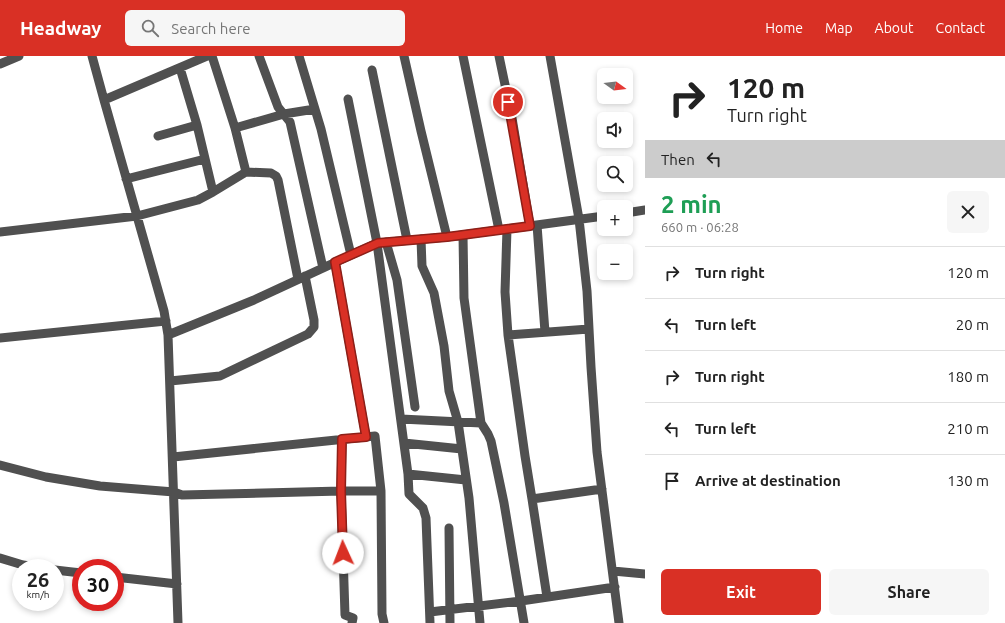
<!DOCTYPE html>
<meta charset="utf-8">
<style>
body{margin:0;font-family:Ubuntu,sans-serif;background:#f6f6f6;color:#222;height:100vh;display:flex;flex-direction:column;font-size:15px;white-space:nowrap}
*{box-sizing:border-box;margin:0}
p{font-size:13px;color:#767676}
.icon{flex:none;width:22px;height:22px;fill:none;stroke:currentColor;stroke-width:2;stroke-linecap:round;stroke-linejoin:round}
.map{position:relative;flex:1;overflow:hidden}
.panel{display:flex;flex-direction:column;background:#fff;width:360px}
.panel>*{flex:none}
.banner{background:#fff;color:#222;overflow:hidden}
.needle{width:26px;rotate:105deg}
.tools{position:absolute;left:597px;top:12px;display:grid;gap:8px}
.tools a{display:grid;place-items:center;width:36px;height:36px;border-radius:6px;background:#fff;box-shadow:0 2px 6px #0003;font-size:20px}
.speed{position:absolute;left:12px;top:503px;display:flex;gap:8px;font-size:20px;font-weight:700;text-align:center}
.speed>*{display:grid;place-content:center;width:52px;height:52px;border-radius:50%;background:#fff;box-shadow:0 2px 6px #0003;line-height:1}
.speed small{font-size:10px;font-weight:400}
.speed .limit{border:6px solid #d22;background:#fff;color:#111}
.pin{position:absolute;display:grid;place-items:center;width:34px;height:34px;color:#fff;margin:-17px;border:2px solid #fff;border-radius:50%;box-shadow:0 1px 4px #0007}
.me{position:absolute;width:44px;margin:-22px;rotate:358deg;stroke-linejoin:round;filter:drop-shadow(0 0 3px #0008)}
.turn{display:flex;align-items:center;gap:14px;height:84px;padding:0 16px;font-size:18px}
.turn .icon{width:52px;height:52px;stroke-width:2.5}
.turn b{display:block;font-size:28px;line-height:34px}
.then{display:flex;align-items:center;height:38px;padding:0 16px;background:#0003;gap:8px;font-size:15px}
.round{display:grid;place-items:center;flex:none;width:42px;height:42px;border-radius:6px;background:#f6f6f6}
.overview{display:flex;align-items:center;justify-content:space-between;height:68px;padding:0 16px}
h1{font-size:24px;font-weight:700;line-height:30px;color:#1e9e55}
.cta{display:flex;gap:8px;margin-top:auto;padding:8px 16px}
.cta a{flex:1;height:46px;border-radius:6px;background:#d93025;color:#fff;font-size:16px;font-weight:700;line-height:46px;text-align:center}
.cta a+a{background:#f6f6f6;color:#222}
ul{padding:0;list-style:none}
li{display:flex;align-items:center;gap:12px;height:52px;padding:0 16px;border-top:1px solid #e0e0e0}
li div{flex:1}
li b{display:block;font-size:15px}
li em{font-style:normal}
header{display:flex;align-items:center;gap:24px;box-sizing:border-box;height:56px;padding:0 20px;background:#d93025;color:#fff}
header strong{font-size:19px}
nav{display:flex;gap:22px;margin-inline-start:auto;font-size:14px}
.search{width:280px;height:36px;background:#f6f6f6;display:flex;align-items:center;gap:10px;box-sizing:border-box;padding:0 14px;border-radius:6px;color:#767676;font-size:15px}
main{display:flex;flex:1;min-height:0}
.map>svg:first-child{display:block}
</style>
<header>
<strong>Headway</strong>
<div class="search"><svg class="icon" aria-label="search" viewBox="0 0 24 24"><circle cx="10" cy="10" r="6"/><path d="M15 15l6 6"/></svg>Search here</div>
<nav><a>Home</a><a>Map</a><a>About</a><a>Contact</a></nav>
</header>
<main>
<div class="map">
<svg width="645" height="567" viewBox="0 0 645 567">
<rect width="100%" height="100%" fill="#fff"/>
<g fill="none" stroke-linecap="round" stroke-linejoin="round">
<!-- minor -->
<path stroke="#505050" stroke-width="9" d="M92,0L104,44L164,255L168,279L178,567
M212,0L235,72L246,116
M259,0L278,51L290,66L323,212
M299,0L321,73L351,199
M404,0L421,75L447,181
M463,0L499,174
M499,0L512,62L530,170
M550,0L579,163L587,235L591,311L597,396L619,567
M0,8L19,0
M180,12L197,69L213,136
M372,14L407,184
M348,43L377,187L408,418L409,438L423,452L426,462L430,567
M104,44L207,0
M235,72L284,58L315,53
M158,80L197,69
M126,123L205,103
M626,157L645,154
M537,169L545,276
M507,173L505,236L508,279L525,400L532,443L547,541
M0,176L137,160L198,144L213,136L246,116L271,117L276,120L278,124L298,223
M463,179L464,242L481,367L488,378L491,385L504,447L524,567
M421,183L422,210L434,237L444,290L449,335L458,366L469,442L480,567
M386,186L397,224L415,351
M335,206L366,381
M168,279L254,244L377,187L447,181L604,160
M508,279L589,273
M0,282L166,265
M170,325L220,320L308,278L314,271V264L305,220
M401,363L481,367
M342,383L341,435L345,559L353,562L352,567
M404,387L462,393
M173,401L375,380L381,435L382,558L384,567
M0,409L46,421L100,430L174,436L182,439L341,435H381
M408,418L466,424
M532,443L602,433
M449,472L450,567
M0,502L23,509L43,512
M55,514L81,517
M613,515L645,518
M115,521L177,528
M430,556L521,545L615,531"/>
</g>
<g fill="none" stroke-linecap="round" stroke-linejoin="round">
<defs>
<path id="route" d="M343,497L341,435L342,383L366,381L335,206L378,187L447,181L530,170L508,46"/>
</defs>
<!-- route casing -->
<use href="#route" stroke="#8d1f18" stroke-width="10"/>
<!-- route -->
<use href="#route" stroke="#d93025" stroke-width="7"/>
</g>
</svg>
<div class="tools">
<a><svg class="needle" viewBox="-14 -14 28 28"><path d="M0-13l5 13h-10z" fill="#e53935"/><path d="M0 13l5-13h-10z" fill="#767676"/></svg></a>
<a><svg class="icon" aria-label="sound" viewBox="0 0 24 24"><path d="M4 9h4l5-4v14l-5-4H4zM17 9q2 3 0 6"/></svg></a>
<a><svg class="icon" aria-label="search" viewBox="0 0 24 24"><circle cx="10" cy="10" r="6"/><path d="M15 15l6 6"/></svg></a>
<a>+</a>
<a>−</a>
</div>
<div class="speed"><div>26<small>km/h</small></div><div class="limit">30</div></div>
<div class="pin" style="left:508px;top:46px;background:#d93025"><svg class="icon" aria-label="arrive" viewBox="0 0 24 24"><path d="M6 21V4h12l-3 4 3 4H6"/></svg></div>
<svg class="me" style="left:343px;top:497px" viewBox="-20 -20 40 40"><circle r="19" fill="#fff"/><path d="M0-13L10 11 0 6-10 11z" fill="#d93025"/></svg>
</div>
<section class="panel">
<div class="banner">
<div class="turn"><svg class="icon" aria-label="right" viewBox="0 0 24 24"><path d="M7 20v-9h11M14 6l5 5-5 5"/></svg><div><b>120 m</b>Turn right</div></div>
<div class="then">Then<svg class="icon" aria-label="left" viewBox="0 0 24 24"><path d="M17 20v-9H6M10 6l-5 5 5 5"/></svg></div>
</div>
<div class="overview"><div><h1>2 min</h1><p>660 m · 06:28</p></div><a class="round"><svg class="icon" aria-label="close" viewBox="0 0 24 24"><path d="M6 6l12 12M18 6L6 18"/></svg></a></div>
<ul>
<li><svg class="icon" aria-label="right" viewBox="0 0 24 24"><path d="M7 20v-9h11M14 6l5 5-5 5"/></svg><div><b>Turn right</b></div><em>120 m</em></li>
<li><svg class="icon" aria-label="left" viewBox="0 0 24 24"><path d="M17 20v-9H6M10 6l-5 5 5 5"/></svg><div><b>Turn left</b></div><em>20 m</em></li>
<li><svg class="icon" aria-label="right" viewBox="0 0 24 24"><path d="M7 20v-9h11M14 6l5 5-5 5"/></svg><div><b>Turn right</b></div><em>180 m</em></li>
<li><svg class="icon" aria-label="left" viewBox="0 0 24 24"><path d="M17 20v-9H6M10 6l-5 5 5 5"/></svg><div><b>Turn left</b></div><em>210 m</em></li>
<li><svg class="icon" aria-label="arrive" viewBox="0 0 24 24"><path d="M6 21V4h12l-3 4 3 4H6"/></svg><div><b>Arrive at destination</b></div><em>130 m</em></li>
</ul>
<div class="cta"><a>Exit</a><a>Share</a></div>
</section>
</main>
